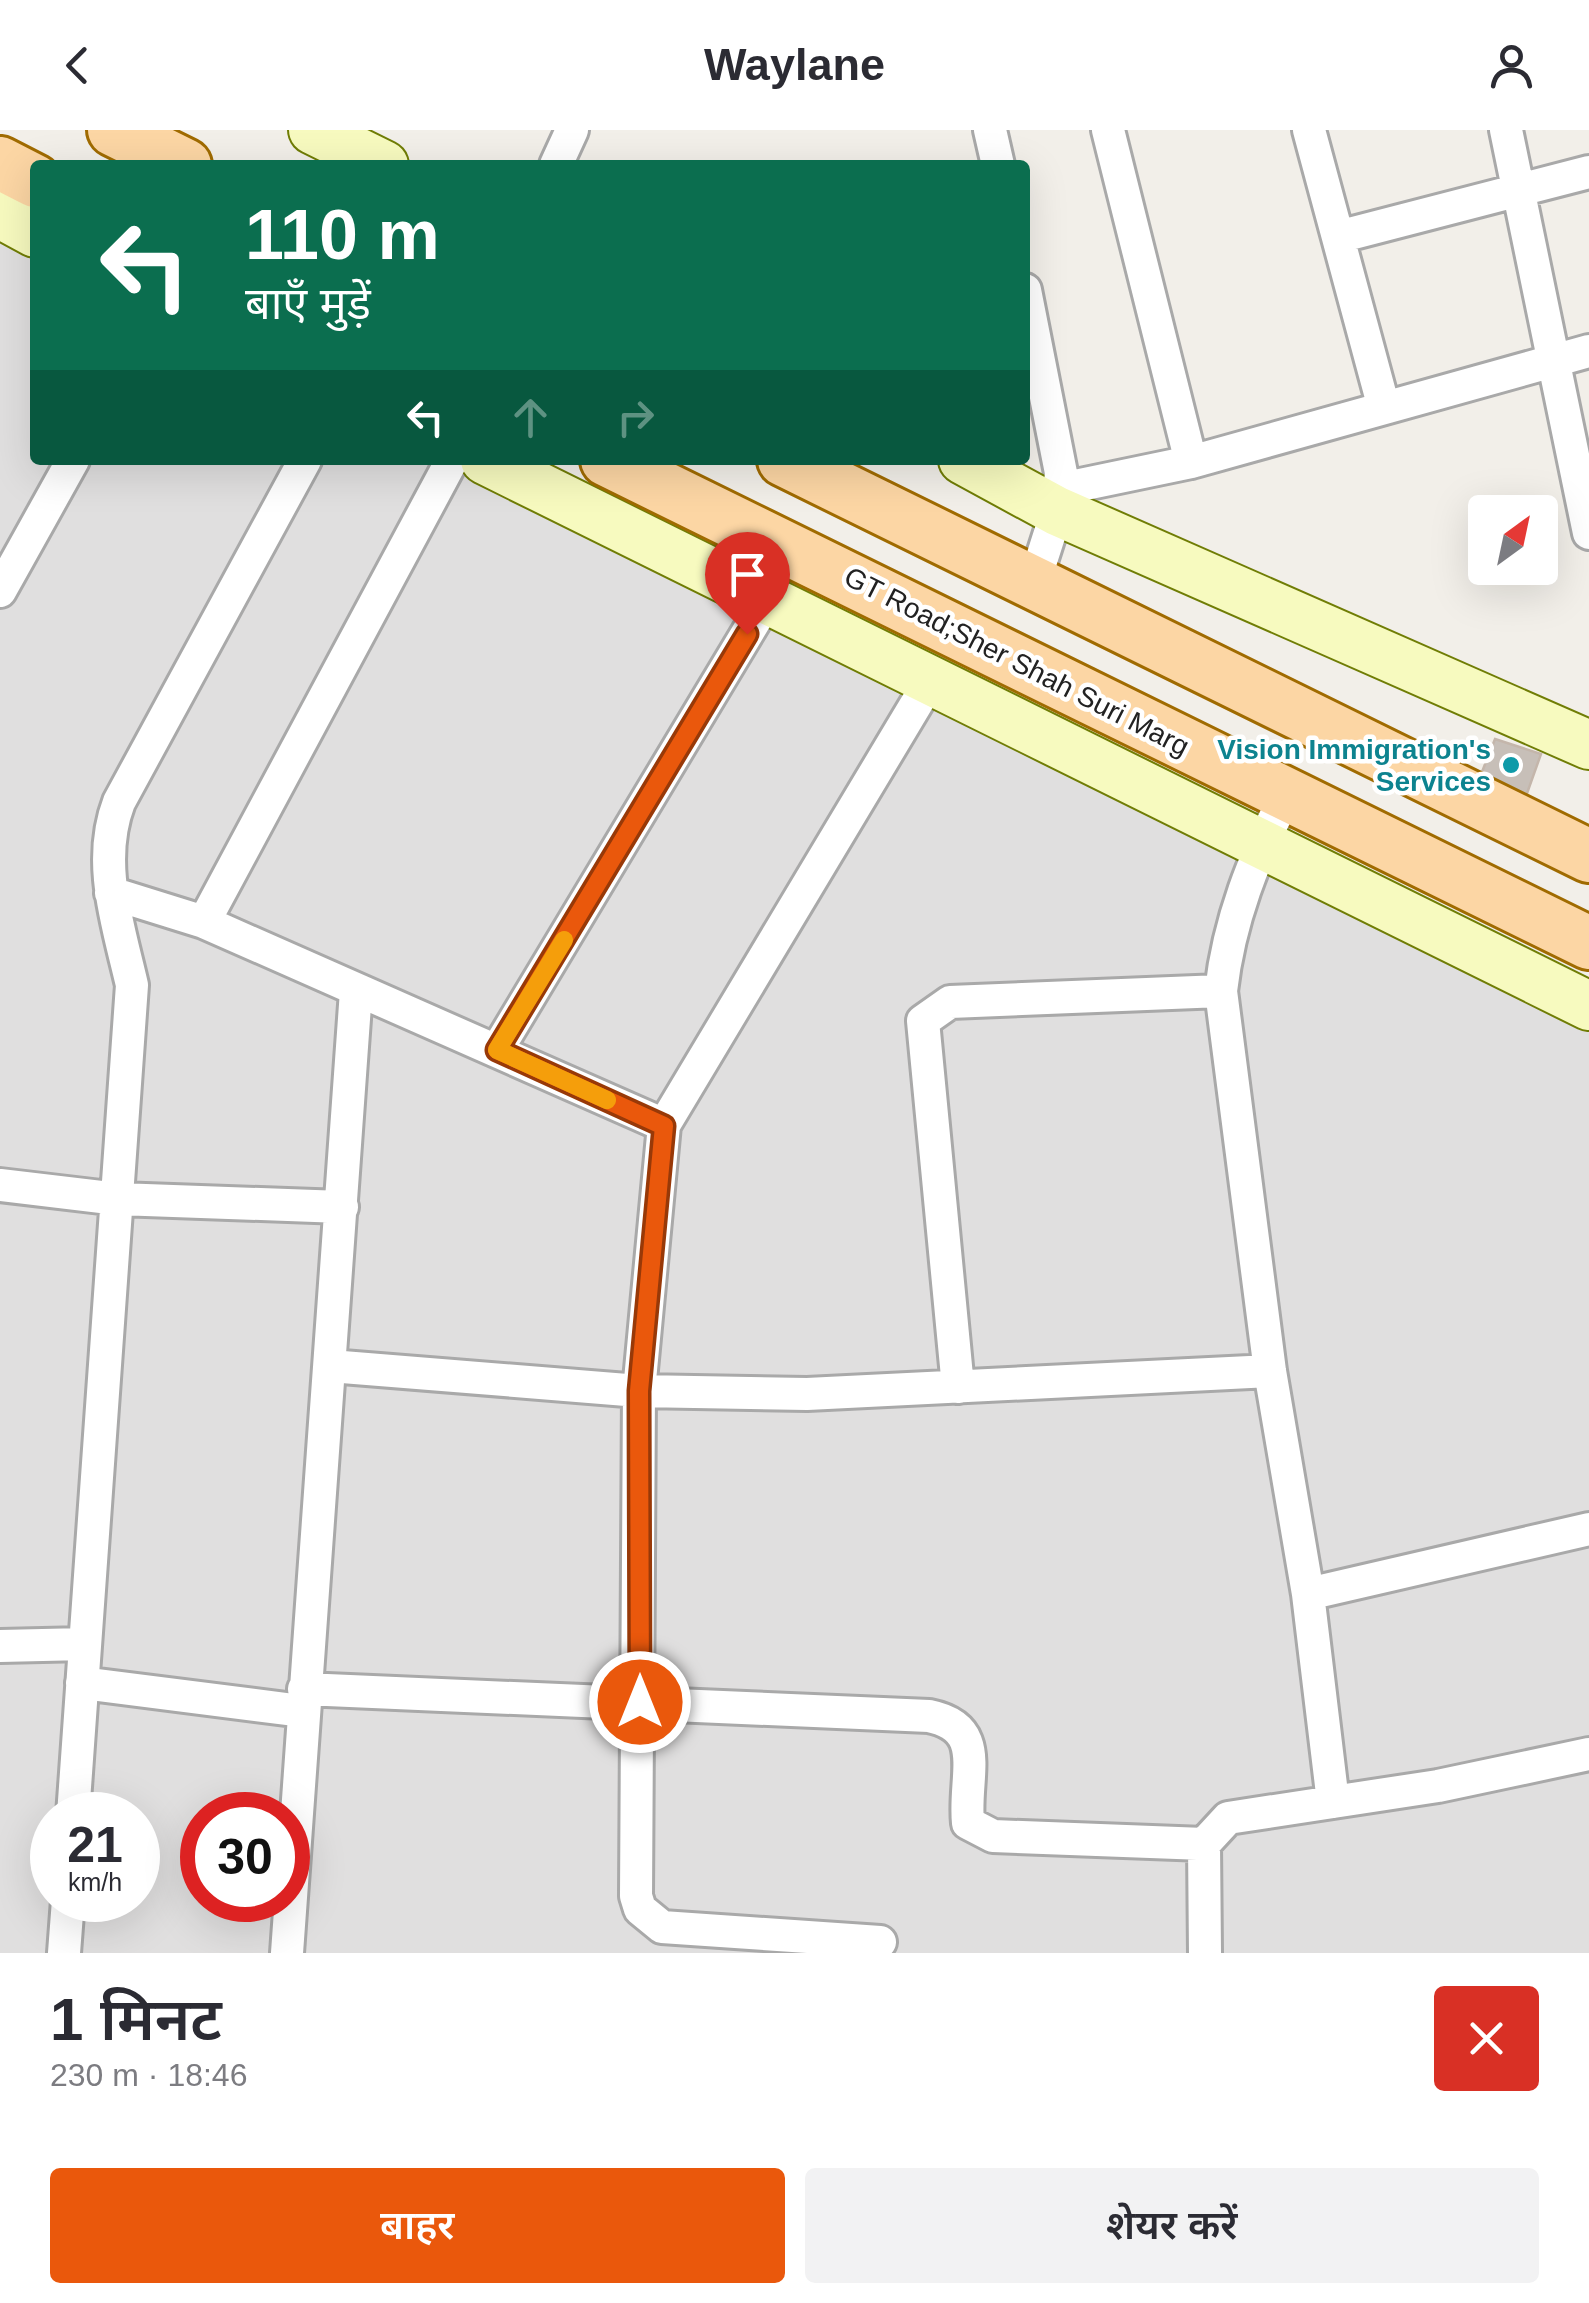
<!DOCTYPE html>
<html lang="hi">
<meta charset="utf-8">
<style>
body{margin:0;font-family:Arial,"Noto Sans Devanagari",sans-serif;background:#f2f2f3;color:#2b2b33;height:100vh;display:flex;flex-direction:column;font-size:38px;white-space:nowrap}
*{box-sizing:border-box;margin:0}
p{font-size:32px;color:#7c7c81}
.icon{flex:none;width:55px;height:55px;fill:none;stroke:currentColor;stroke-width:2;stroke-linecap:round;stroke-linejoin:round}
.map{position:relative;height:1823px;overflow:hidden}
.drawer{display:flex;flex-direction:column;background:#fff;flex:1}
.drawer>*{flex:none}
.guide{position:absolute;left:30px;top:30px;width:1000px;height:305px;border-radius:10px;box-shadow:0 10px 40px #0002;background:#0b6e4f;color:#fff;overflow:hidden}
.needle{width:65px;rotate:33deg}
.buttons{position:absolute;left:1468px;top:365px;display:grid;gap:20px}
.buttons a{display:grid;place-items:center;width:90px;height:90px;border-radius:10px;background:#fff;box-shadow:0 10px 40px #0002;font-size:50px}
.speed{position:absolute;left:30px;top:1662px;display:flex;gap:20px;font-size:50px;font-weight:700;text-align:center}
.speed>*{display:grid;place-content:center;width:130px;height:130px;border-radius:50%;background:#fff;box-shadow:0 10px 40px #0002;line-height:1}
.speed small{font-size:25px;font-weight:400}
.speed .limit{border:15px solid #d22;background:#fff;color:#111}
.pin{position:absolute;display:grid;place-items:center;width:85px;height:85px;color:#fff;margin:-102px -42px;border-radius:50% 50% 50% 0;rotate:-45deg;box-shadow:0 0 10px #0007}
.pin .icon{rotate:45deg}
.me{position:absolute;width:110px;margin:-55px;rotate:0deg;stroke-linejoin:round;filter:drop-shadow(0 0 8px #0008)}
.turn{display:flex;align-items:center;gap:35px;height:210px;padding:0 50px;font-size:45px}
.turn .icon{width:130px;height:130px;stroke-width:2.5}
.turn b{display:block;font-size:70px;line-height:85px}
.lanes{display:flex;align-items:center;height:95px;padding:0 50px;background:#0003;justify-content:center;gap:50px;direction:ltr}
.lanes .off{opacity:.35}
.round{display:grid;place-items:center;flex:none;width:105px;height:105px;border-radius:10px;background:#f2f2f3}
.headline{display:flex;align-items:center;justify-content:space-between;height:170px;padding:0 50px}
h1{font-size:60px;font-weight:600;line-height:75px}
.cta{display:flex;gap:20px;margin-top:auto;padding:20px 50px}
.cta a{flex:1;height:115px;border-radius:10px;background:#ea580c;color:#fff;font-size:40px;font-weight:600;line-height:115px;text-align:center}
.cta a+a{background:#f2f2f3;color:#2b2b33}
header{display:flex;justify-content:space-between;align-items:center;height:130px;padding:0 50px;background:#fff;font-size:45px;font-weight:600}
.map>svg:first-child{display:block}
</style>
<header><svg class="icon" aria-label="back" viewBox="0 0 24 24"><path d="M15 5l-7 7 7 7"/></svg>Waylane<svg class="icon" aria-label="person" viewBox="0 0 24 24"><circle cx="12" cy="8" r="4"/><path d="M4 21q1-7 8-7t8 7"/></svg></header>
<div class="map">
<svg width="1589" height="1823" viewBox="0 0 1589 1823">
<rect width="100%" height="100%" fill="#f2efe9"/>
<!-- residential -->
<path fill="#e0dfdf" fill-rule="evenodd" d="M0,110L35,127V330H448L1589,890V1823H0ZM52,1685H138V1770H52ZM202,1685H288V1770H202Z"/>
<!-- building -->
<path fill="#c7bfb8" stroke="#c4b6ab" stroke-width="2.5" d="M1495,609L1541,624L1525,669L1480,647Z"/>
<g fill="none" stroke-linecap="round" stroke-linejoin="round">
<defs>
<path id="street" d="M990,0L998,35
M1108,0L1191,332
M1309,0L1384,278
M1506,0L1589,403
M556,35L572,0
M1338,107L1589,42
M1025,160L1061,343L1057,381L1034,453
M1061,359L1191,332L1589,221
M0,461L73,330
M1286,665C1254,728 1229,790 1221,861L1270,1241L1308,1464L1333,1672
M111,763L204,792L664,995
M204,792L452,330
M497,920L766,472
M0,1055L118,1069L342,1077
M330,1236L639,1261L807,1264L1270,1241
M958,1257L923,891L950,872L1221,861
M1308,1464L1589,1399
M0,1516L85,1514
M82,1553L302,1581
M304,1559L929,1586C989,1598 963,1646 968,1693L993,1706L1204,1714
M73,1685L132,855C118,794 96,732 119,672L305,330
M880,1812L662,1797L640,1779L636,1766L639,1261L664,995L930,551
M64,1823L68,1770
M287,1823L356,861
M1205,1823L1204,1714L1228,1688L1438,1656L1589,1624"/>
<path id="secondary" d="M313,0L384,35
M0,84L35,103
M485,330L1589,876
M963,330L1057,381L1589,615"/>
<path id="primary" d="M114,0L185,35
M0,33L35,51
M607,330L1589,813
M784,330L1589,726"/>
</defs>
<!-- street casing -->
<use href="#street" stroke="#a9a9a9" stroke-width="38"/>
<!-- secondary casing -->
<use href="#secondary" stroke="#707d05" stroke-width="52"/>
<!-- primary casing -->
<use href="#primary" stroke="#a06b00" stroke-width="58"/>
<!-- street -->
<use href="#street" stroke="#fff" stroke-width="32"/>
<!-- secondary -->
<use href="#secondary" stroke="#f7fabf" stroke-width="48"/>
<!-- primary -->
<use href="#primary" stroke="#fcd6a4" stroke-width="52"/>
</g>
<g fill="none" stroke-linecap="round" stroke-linejoin="round">
<defs>
<path id="route" d="M640,1572L639,1261L664,996L497,920L747,504"/>
</defs>
<!-- route casing -->
<use href="#route" stroke="#983908" stroke-width="25"/>
<!-- route -->
<use href="#route" stroke="#ea580c" stroke-width="18"/>
<!-- slow -->
<path stroke="#f59e0b" stroke-width="18" d="M564,810L497,920L607,970"/>
</g>
<!-- markers -->
<circle fill="#0f9aa8" stroke="#fff" stroke-width="4" cx="1511" cy="635" r="10"/>
<g text-anchor="middle" stroke-width="9" stroke-linejoin="round" paint-order="stroke">
<!-- street labels -->
<g font-size="28" fill="#222" stroke="#fff">
<text transform="translate(1017 531) rotate(27)" y="10">GT Road;Sher Shah Suri Marg</text>
</g>
<!-- culture labels -->
<g font-size="28" font-weight="bold" fill="#0d838f" stroke="#fff" text-anchor="end">
<text x="1491" y="629">Vision Immigration's<tspan x="1491" dy="32">Services</tspan></text>
</g>
</g>
</svg>
<div class="buttons">
<a><svg class="needle" viewBox="-14 -14 28 28"><path d="M0-13l5 13h-10z" fill="#e53935"/><path d="M0 13l5-13h-10z" fill="#7c7c81"/></svg></a>
</div>
<div class="speed"><div>21<small>km/h</small></div><div class="limit">30</div></div>
<div class="pin" style="left:747px;top:504px;background:#d93025"><svg class="icon" aria-label="arrive" viewBox="0 0 24 24"><path d="M6 21V4h12l-3 4 3 4H6"/></svg></div>
<svg class="me" style="left:640px;top:1572px" viewBox="-20 -20 40 40"><circle r="17" fill="#ea580c" stroke="#fff" stroke-width="3"/><path d="M0-11L8 9 0 5-8 9z" fill="#fff"/></svg>
<div class="guide">
<div class="turn"><svg class="icon" aria-label="left" viewBox="0 0 24 24"><path d="M17 20v-9H6M10 6l-5 5 5 5"/></svg><div><b>110 m</b>बाएँ मुड़ें</div></div>
<div class="lanes"><svg class="icon" aria-label="left" viewBox="0 0 24 24"><path d="M17 20v-9H6M10 6l-5 5 5 5"/></svg><svg class="icon off" aria-label="ahead" viewBox="0 0 24 24"><path d="M12 20V5M6 11l6-6 6 6"/></svg><svg class="icon off" aria-label="right" viewBox="0 0 24 24"><path d="M7 20v-9h11M14 6l5 5-5 5"/></svg></div>
</div>
</div>
<section class="drawer">
<div class="headline"><div><h1>1 मिनट</h1><p>230 m · 18:46</p></div><a class="round" style="background:#d93025;color:#fff"><svg class="icon" aria-label="close" viewBox="0 0 24 24"><path d="M6 6l12 12M18 6L6 18"/></svg></a></div>
<div class="cta"><a>बाहर</a><a>शेयर करें</a></div>
</section>
